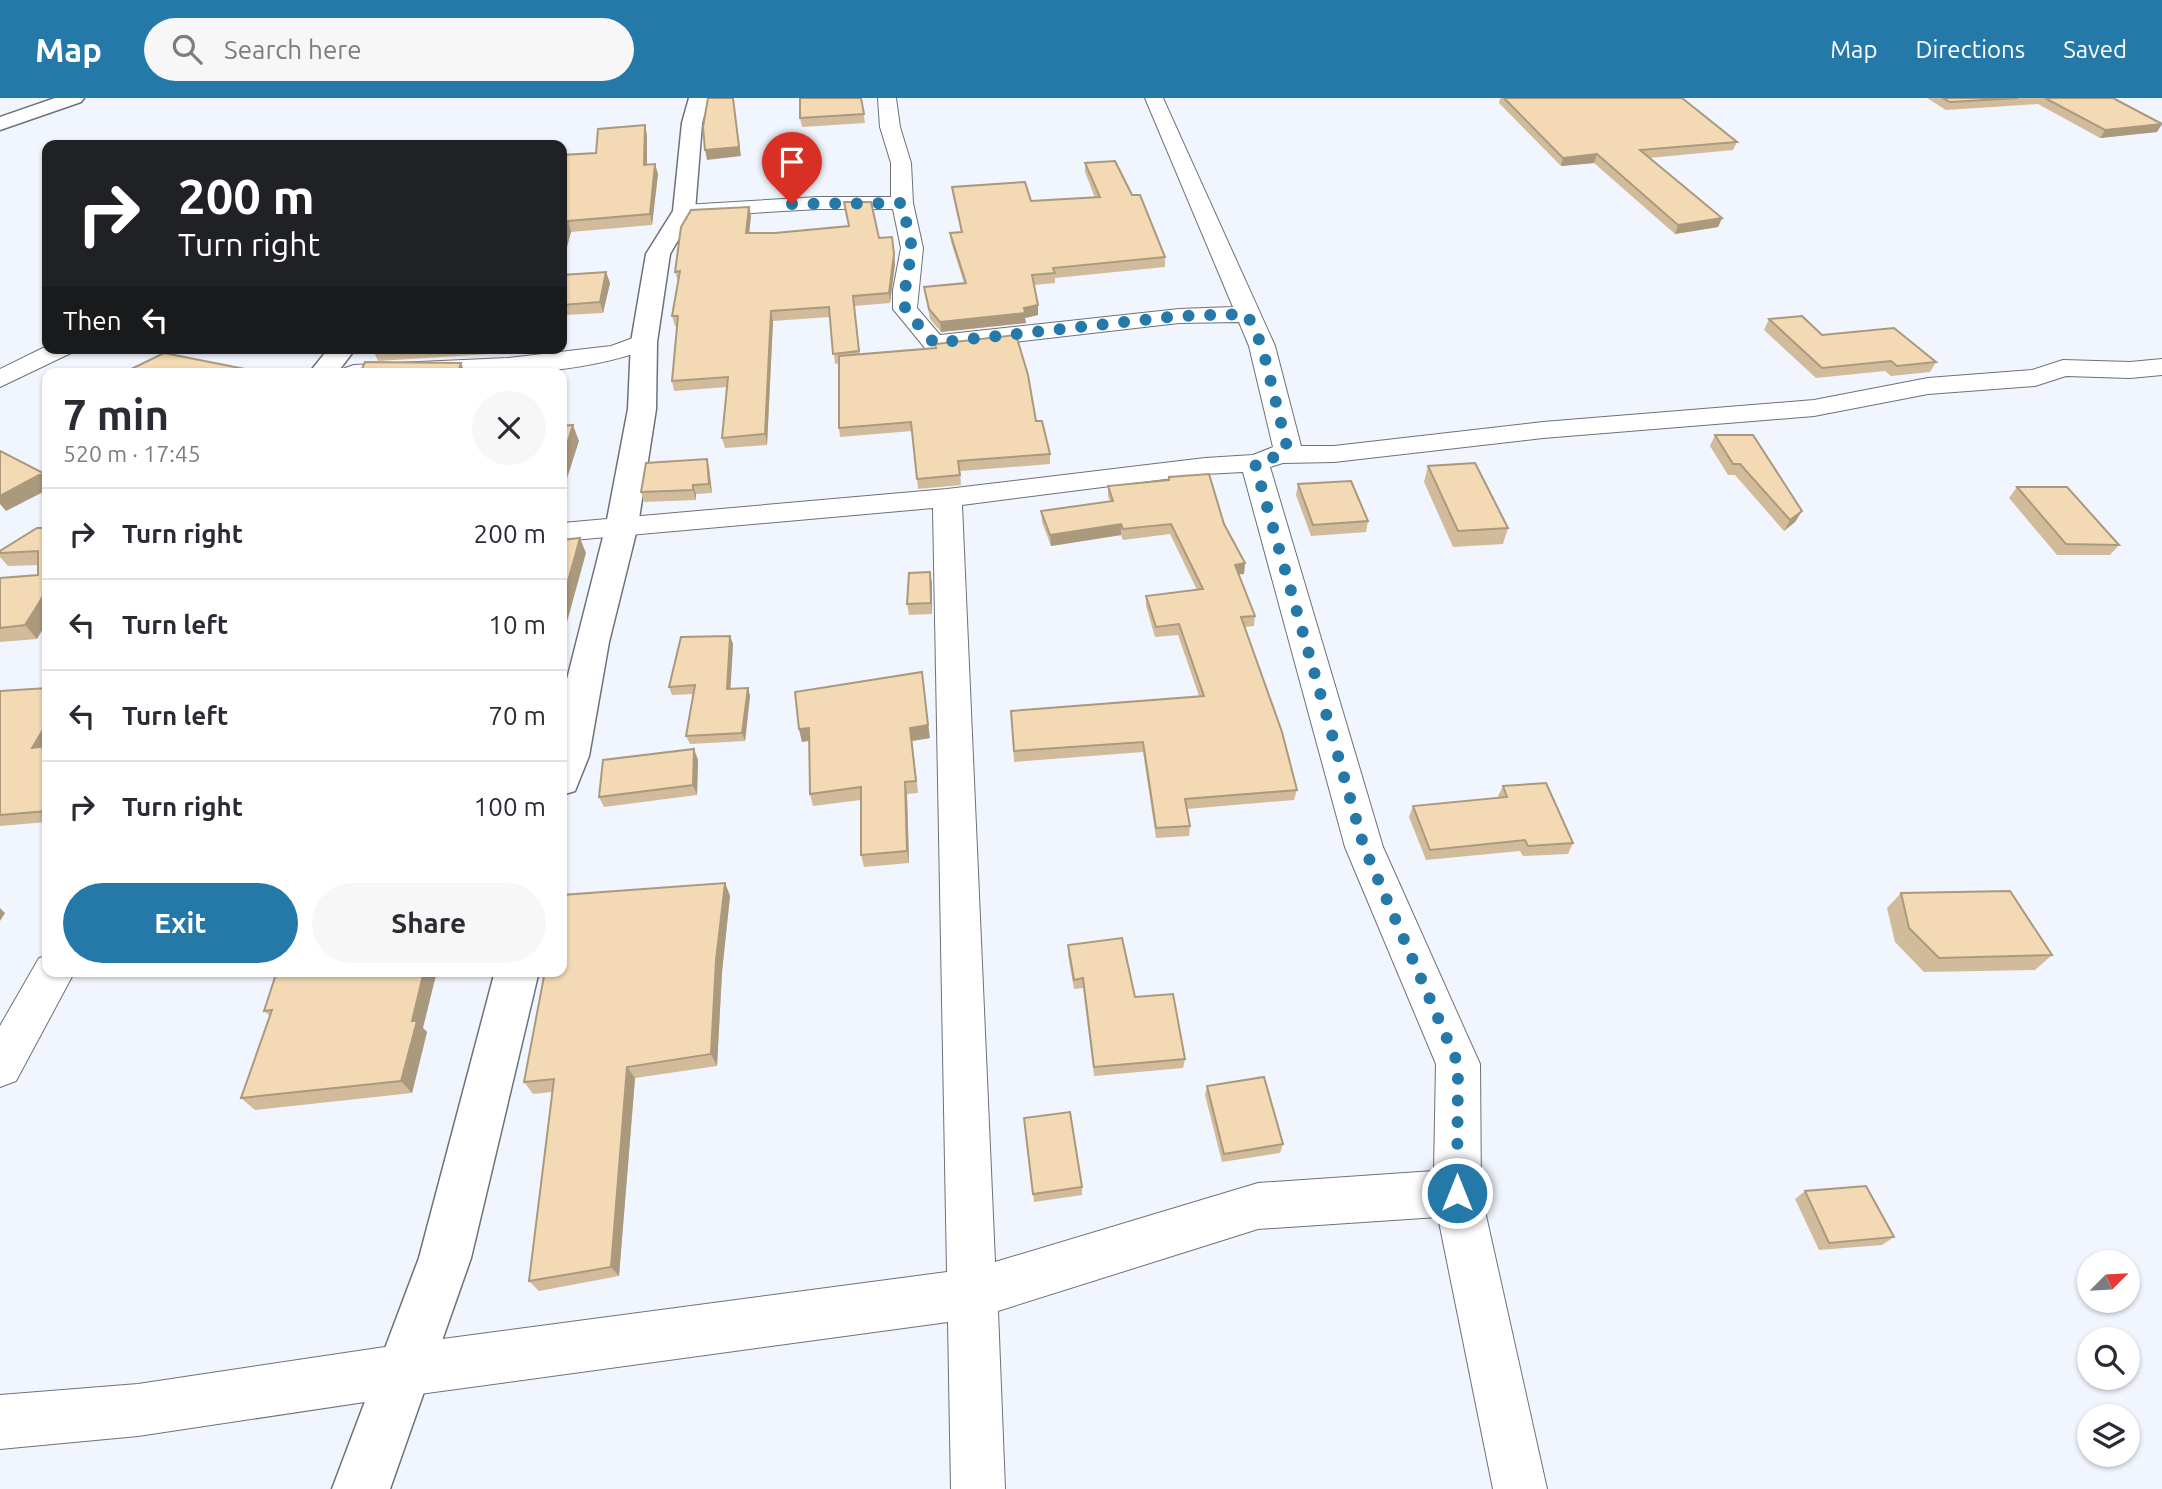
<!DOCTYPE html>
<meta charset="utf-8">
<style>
body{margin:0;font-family:Ubuntu,sans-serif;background:#f7f7f7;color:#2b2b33;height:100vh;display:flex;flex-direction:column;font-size:26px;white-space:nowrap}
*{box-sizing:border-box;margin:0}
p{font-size:23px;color:#7c7c81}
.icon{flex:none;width:38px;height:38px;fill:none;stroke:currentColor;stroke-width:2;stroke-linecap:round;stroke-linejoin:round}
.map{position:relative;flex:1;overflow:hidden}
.panel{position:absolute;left:42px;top:270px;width:525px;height:609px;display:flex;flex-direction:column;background:#fff;border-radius:14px;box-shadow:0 2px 5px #0004}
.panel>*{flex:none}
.banner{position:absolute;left:42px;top:42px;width:525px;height:214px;border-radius:14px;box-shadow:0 2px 5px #0004;background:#202124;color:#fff;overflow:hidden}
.needle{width:46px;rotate:66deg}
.buttons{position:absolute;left:2077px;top:1152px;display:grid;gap:14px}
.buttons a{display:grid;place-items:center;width:63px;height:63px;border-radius:50%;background:#fff;box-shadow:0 2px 5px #0004;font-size:35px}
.pin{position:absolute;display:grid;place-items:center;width:60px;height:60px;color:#fff;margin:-72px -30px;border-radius:50% 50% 50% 0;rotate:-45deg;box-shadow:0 0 7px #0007}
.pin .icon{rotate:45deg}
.me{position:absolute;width:77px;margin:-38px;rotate:0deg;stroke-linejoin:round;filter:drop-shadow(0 0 5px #0008)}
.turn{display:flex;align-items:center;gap:24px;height:147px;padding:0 21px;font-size:32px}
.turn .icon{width:91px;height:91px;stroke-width:2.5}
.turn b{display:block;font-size:49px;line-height:60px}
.then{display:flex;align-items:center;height:66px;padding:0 21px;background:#0003;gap:14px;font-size:26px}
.round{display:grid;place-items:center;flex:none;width:74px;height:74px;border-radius:37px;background:#f7f7f7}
.summary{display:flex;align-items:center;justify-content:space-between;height:119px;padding:0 21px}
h1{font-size:42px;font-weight:600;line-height:52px}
.cta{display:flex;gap:14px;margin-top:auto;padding:14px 21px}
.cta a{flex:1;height:80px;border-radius:42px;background:#2579a9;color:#fff;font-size:28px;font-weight:600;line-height:80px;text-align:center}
.cta a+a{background:#f7f7f7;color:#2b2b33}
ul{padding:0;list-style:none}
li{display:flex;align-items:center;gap:21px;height:91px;padding:0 21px;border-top:2px solid #e1e1e2}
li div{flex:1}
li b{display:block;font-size:26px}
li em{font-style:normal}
header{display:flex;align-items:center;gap:42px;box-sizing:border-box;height:98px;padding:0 35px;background:#2579a9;color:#fff}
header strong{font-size:33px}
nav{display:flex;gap:38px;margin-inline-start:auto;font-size:24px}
.search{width:490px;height:63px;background:#f7f7f7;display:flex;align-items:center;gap:18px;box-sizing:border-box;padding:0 24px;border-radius:38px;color:#7c7c81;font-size:26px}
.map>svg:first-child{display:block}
</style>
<header>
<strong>Map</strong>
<div class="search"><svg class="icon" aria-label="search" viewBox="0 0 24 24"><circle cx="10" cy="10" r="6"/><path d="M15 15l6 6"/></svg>Search here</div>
<nav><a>Map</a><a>Directions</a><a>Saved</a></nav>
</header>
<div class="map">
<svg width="2162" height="1391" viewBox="0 0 2162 1391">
<rect width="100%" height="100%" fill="#f1f5fd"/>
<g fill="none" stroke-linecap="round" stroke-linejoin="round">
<defs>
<path id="street" d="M878,0H896L900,29L911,65L913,105L923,150L917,210L940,237L1179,211L1233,209L1145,0H1163L1275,248L1301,348H1334L1543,324L1814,302L1928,280L2032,272L2063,262L2130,264L2162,261V277L2130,280L2066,278L2035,288L1928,296L1814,318L1543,340L1334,364L1283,365L1270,369L1383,749L1480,966L1481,1095L1547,1391H1493L1438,1119L1258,1131L998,1213L1005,1391H951L948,1224L405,1298L138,1338L0,1351V1297L138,1286L405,1246L947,1174L933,410L562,443V425L947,391L1205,360L1253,357L1273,349L1249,248L1239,224L1179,225L934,253L925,250L893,211V192L901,150L893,111H818L684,119L676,118L673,113L676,108L684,107L818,99H891V65L880,29ZM1243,374L1345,749L1436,966L1434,1073L1258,1085L995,1164L962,407L1205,376Z
M644,236L653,239L657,244L653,249C558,286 441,275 341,275L345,270L354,267L507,260L611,248Z
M47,248V250H74L71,255L0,289V271Z
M47,858V873H75L16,983L0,989V928L39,860Z"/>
<path id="secondary" d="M689,0H709L702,25L695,113L670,156L657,244L656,311L638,427L609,544L589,658L575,693L562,697V601L606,427L628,311L631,244L646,156L673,113L682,25Z
M329,250H356L337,275H309Z
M495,873H539L471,1160L390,1391H332L419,1160Z"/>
<path id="highway" d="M55,0H84L81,4L0,32V19Z"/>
</defs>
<!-- street casing -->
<use href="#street" stroke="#6d717a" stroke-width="2"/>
<!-- secondary casing -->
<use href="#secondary" stroke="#6d717a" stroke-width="3"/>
<!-- highway casing -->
<use href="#highway" stroke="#6d717a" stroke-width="3"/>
<!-- street -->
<use href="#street" fill="#fff" fill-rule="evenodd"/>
<!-- secondary -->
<use href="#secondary" fill="#fff" fill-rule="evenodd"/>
<!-- highway -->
<use href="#highway" fill="#fff" fill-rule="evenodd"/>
</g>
<!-- wall -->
<path fill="#d2bb9b" d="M861,0L865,25L802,29L800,20Z
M1500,0H1682L1737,44L1733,52L1649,60L1722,120L1718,129L1675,136L1594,65L1561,68L1499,5Z
M1927,0H2113L2162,26L2157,34L2100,40L2038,6L1946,12Z
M647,37V66L658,76L652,127L571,134L562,167V57L596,55Z
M1085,65L1165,159V169L1055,180V185L1034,187L1038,217L1025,220L1026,225L941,234L930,221L924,189L964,185L951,144L950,135L961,134L953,99L952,89L1031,103L1095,100L1085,74Z
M844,104L879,140L892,139L895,166L890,205L854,208L860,256L1036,323L1050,356V366L960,373L961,387L918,391L912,333L840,339L839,330V265L835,266L830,219L773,223L767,347L725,350L722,340L727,289L674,293L672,283L677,228H675L672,218L678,183L675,174L749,109L751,118L749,135H775L849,128Z
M606,174L610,185L603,215L565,217L562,229V177Z
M1769,221L1822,237L1936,264L1930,274L1891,278L1885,273L1816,280L1764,232Z
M373,250H556V252L378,263L373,252Z
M1715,337L1802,413L1795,424L1784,433L1735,377H1728L1710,348Z
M707,361L709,370L712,395L696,396V402L644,404L641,394Z
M1428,368L1508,430L1503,446L1453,449L1424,384Z
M1169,379L1224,426L1245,465L1244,476H1239L1255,518L1254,528L1245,529L1297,692L1294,702L1187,711L1190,728L1189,738L1156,740L1143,654L1014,664L1011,613L1199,598L1178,537L1155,539L1146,508V498L1197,492L1170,436L1123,442L1121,437L1051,448L1042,424L1041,413L1110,403L1108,399V388L1168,382Z
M1298,386L1368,423L1366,434L1311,438L1296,397Z
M2017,389L2119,447L2110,457H2057L2009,400Z
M47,430L37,541L0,544V480L38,477V467L8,468L0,459V453Z
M932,485V516L909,517L907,506Z
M730,538L733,546L730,591L748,590L750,598L745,643L690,646L686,638L694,596L672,597L669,589Z
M47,590V724L0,728V593Z
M799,631L930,640L912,643L918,695L907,696L909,765L864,769L861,757V702L813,708L810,696L809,643L802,644Z
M694,651L698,662L697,697L604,709L599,699Z
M1503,688L1573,745L1568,756L1523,758L1520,753L1426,762L1409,719L1413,708L1499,700L1498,698Z
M725,785L730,798L722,874L717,968L635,980L619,1178L539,1193L529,1183L552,994L533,996L524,984Z
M1901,795L2052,857L2035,872L1924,874L1895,844L1887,810Z
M1068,847L1135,899L1185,961L1183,970L1094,978L1083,890L1074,891L1068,857Z
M277,873L423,930L427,934L412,995L255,1012L241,1000L270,918L264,913Z
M1207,988L1283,1046L1280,1055L1222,1064L1205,997Z
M1024,1020L1082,1089V1097L1034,1104Z
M1805,1093L1894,1139L1882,1147L1819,1152L1795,1101Z"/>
<!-- shaded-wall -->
<path fill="#ab997e" d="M733,0L741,58L707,62L705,52Z
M2162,26L2157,34L2100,40L2105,32Z
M645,27L647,37V77L644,67Z
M1597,56L1594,65L1561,68L1563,60Z
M655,66L658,76L652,127L650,116Z
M749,109L751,118L748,145L746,135Z
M1722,120L1718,129L1675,136L1678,127Z
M568,123L571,134L562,167V144Z
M894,156L895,166L890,205L889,195Z
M606,174L610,185L603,215L600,204Z
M1038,207V217L1025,220L1026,225L941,234L940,224L1024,210Z
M562,209L565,217L562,229Z
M771,213L773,223L767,347L765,336Z
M461,265L465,275H458Z
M573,327L579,343L562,396V362Z
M707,361L709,370L712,395L709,386Z
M43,375L47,380V392L6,413L0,406V398Z
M693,387L696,396V402L693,392Z
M1802,413L1795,424L1784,433L1790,422Z
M1121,426V437L1051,448L1050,437Z
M580,440L586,455L562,542V505Z
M1245,465L1244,476L1234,477L1235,467Z
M930,474L932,485V516L931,505Z
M47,492V524L37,541L25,527Z
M730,538L733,546L730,599L727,591Z
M922,574L930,640L912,643L918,695L910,630Z
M748,590L750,598L745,643L742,635Z
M47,625V652L32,650Z
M809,630L812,642L802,644L799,631Z
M694,651L698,662L697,697L693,687Z
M905,684L907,696L909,765L907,753Z
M725,785L730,798L722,874L717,968L711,956L716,862Z
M0,810L5,815L0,823Z
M424,873H437L423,930L427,934L412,995L401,983L412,923Z
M627,969L635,980L619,1178L611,1169Z"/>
<!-- building -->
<path fill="#f4dab4" stroke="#ab997e" stroke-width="2" d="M708,0H733L739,49L705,52L703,29Z
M800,0H861L864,16L800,20Z
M1504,0H1682L1737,44L1640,52L1722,120L1678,127L1597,56L1563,60Z
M1943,0H2018L1950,4Z
M2045,0H2113L2162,26L2105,32Z
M645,27L644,67L655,66L650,116L568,123L562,144V57L596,55L598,31Z
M1115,63L1132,97H1140L1165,159L1053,170L1055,175L1032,177L1038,207L1024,210L1025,215L940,224L929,211L924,189L966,185L950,135L962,134L952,89L1025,84L1031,103L1100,99L1085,65Z
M844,104H871L879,140L892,139L894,156L889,195L853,198L859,253L833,256L829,209L771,213L765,336L722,340L728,279L672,283L678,218H672L680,173L675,174L681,129L691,112L749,109L746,135H775L849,128Z
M606,174L600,204L562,207V177Z
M1802,218L1822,237L1894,230L1936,264L1897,268L1891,263L1822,270L1769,221Z
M1016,237L1028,277L1036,323H1042L1050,356L958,363L960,377L917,381L911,324L839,330V258L936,250L935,246Z
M373,250H406L373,252Z
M164,255L250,272L245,275H123Z
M365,264L461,265L458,275H360Z
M573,327L562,362V328Z
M1715,337H1753L1802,413L1790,422L1740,366H1733Z
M0,353L43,375L0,398Z
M707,361L709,386L693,387V392L641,394L646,365Z
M1475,365L1508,430L1458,433L1428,368Z
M1209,376L1224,426L1245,465L1235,467L1255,518L1241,519L1282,634L1297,692L1185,701L1190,728L1156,730L1143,644L1014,653L1011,613L1204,598L1179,526L1156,529L1146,498L1203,491L1171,426L1123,431L1121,426L1050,437L1041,413L1113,403L1108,388L1169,382V379Z
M1351,383L1368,423L1313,427L1298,386Z
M2017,389H2067L2119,447L2066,446Z
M37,430H47V492L25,527L0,530V480L38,477V453L0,455V453Z
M580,440L562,505V442Z
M930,474L931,505L907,506L909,475Z
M730,538L727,591L748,590L742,635L686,638L695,587L669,589L681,539Z
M922,574L928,627L910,630L916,683L905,684L907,753L861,757V689L810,696L809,630L799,631L795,594Z
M47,590V625L32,650L47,648V713L0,717V593Z
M694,651L693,687L599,699L603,662Z
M1546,685L1573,745L1528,748L1525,742L1430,752L1413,708L1507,699L1503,688Z
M725,785L716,862L711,956L627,969L611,1169L529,1183L554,981L524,984L545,873H562V797Z
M2010,793L2052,857L1939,860L1909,830L1901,795Z
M1122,840L1135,899L1173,896L1185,961L1094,969L1083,880L1074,882L1068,847Z
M277,873H424L412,923H417L401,983L241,1000L272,912L264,913Z
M1264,979L1283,1046L1224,1056L1207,988Z
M1070,1014L1082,1089L1033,1096L1024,1020Z
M1866,1088L1894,1139L1829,1145L1805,1093Z"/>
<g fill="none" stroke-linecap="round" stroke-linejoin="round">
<!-- route -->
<path stroke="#2579a9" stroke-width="12" stroke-dasharray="0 21.6" d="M792,106L902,105L912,150L905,192V211L934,245L1179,218L1247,216L1262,248L1287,349L1281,357L1255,365L1262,391L1364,749L1458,966L1457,1095"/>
</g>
</svg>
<div class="buttons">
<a><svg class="needle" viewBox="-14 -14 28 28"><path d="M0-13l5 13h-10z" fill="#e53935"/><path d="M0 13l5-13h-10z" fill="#7c7c81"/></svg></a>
<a><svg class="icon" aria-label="search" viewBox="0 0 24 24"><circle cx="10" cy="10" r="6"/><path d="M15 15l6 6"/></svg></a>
<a><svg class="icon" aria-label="layers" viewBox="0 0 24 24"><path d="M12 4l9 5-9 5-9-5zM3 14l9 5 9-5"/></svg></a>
</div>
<div class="pin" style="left:792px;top:106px;background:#d93025"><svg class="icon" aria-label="arrive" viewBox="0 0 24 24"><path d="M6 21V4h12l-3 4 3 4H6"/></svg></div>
<svg class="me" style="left:1457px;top:1095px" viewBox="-20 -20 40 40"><circle r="17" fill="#2579a9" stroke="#fff" stroke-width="3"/><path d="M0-11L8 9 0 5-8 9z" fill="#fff"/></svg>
<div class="banner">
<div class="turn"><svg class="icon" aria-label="right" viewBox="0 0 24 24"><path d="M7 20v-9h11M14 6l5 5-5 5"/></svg><div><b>200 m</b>Turn right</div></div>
<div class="then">Then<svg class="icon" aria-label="left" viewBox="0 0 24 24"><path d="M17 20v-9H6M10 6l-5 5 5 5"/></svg></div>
</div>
<section class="panel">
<div class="summary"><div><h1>7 min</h1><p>520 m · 17:45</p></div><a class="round"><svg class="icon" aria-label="close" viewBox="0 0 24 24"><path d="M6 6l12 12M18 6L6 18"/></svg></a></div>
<ul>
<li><svg class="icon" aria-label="right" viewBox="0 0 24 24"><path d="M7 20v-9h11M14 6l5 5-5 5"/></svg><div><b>Turn right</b></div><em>200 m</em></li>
<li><svg class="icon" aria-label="left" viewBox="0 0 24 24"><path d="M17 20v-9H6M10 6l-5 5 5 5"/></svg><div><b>Turn left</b></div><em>10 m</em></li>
<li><svg class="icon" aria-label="left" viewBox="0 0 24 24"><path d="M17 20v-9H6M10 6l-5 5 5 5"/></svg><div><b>Turn left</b></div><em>70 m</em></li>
<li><svg class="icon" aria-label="right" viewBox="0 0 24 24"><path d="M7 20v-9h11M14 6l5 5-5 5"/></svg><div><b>Turn right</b></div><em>100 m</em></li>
</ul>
<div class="cta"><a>Exit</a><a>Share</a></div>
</section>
</div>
